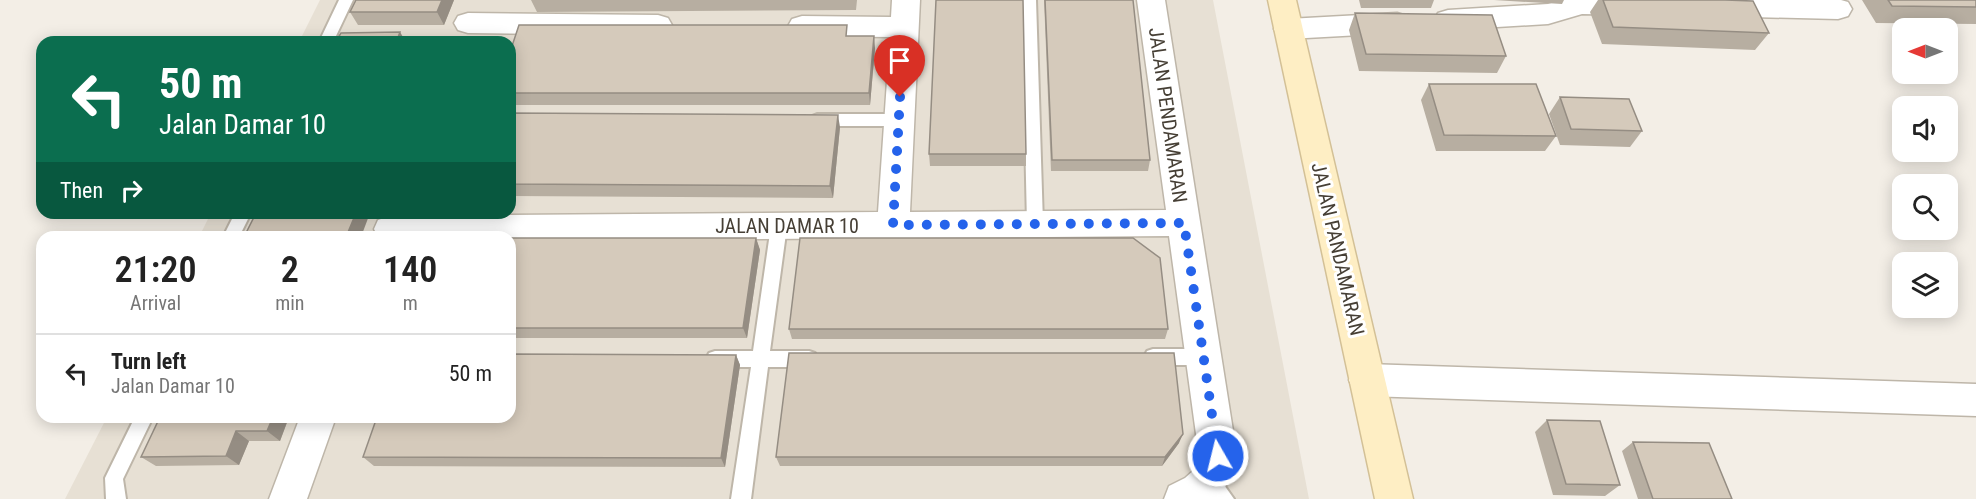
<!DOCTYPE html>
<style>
body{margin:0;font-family:"Roboto Condensed",sans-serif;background:#f6f6f6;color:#222;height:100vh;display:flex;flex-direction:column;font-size:22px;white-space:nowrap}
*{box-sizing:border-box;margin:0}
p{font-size:20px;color:#767676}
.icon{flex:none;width:33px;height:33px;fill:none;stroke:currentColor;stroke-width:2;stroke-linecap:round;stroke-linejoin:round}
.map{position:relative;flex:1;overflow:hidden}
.panel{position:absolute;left:36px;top:231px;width:480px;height:192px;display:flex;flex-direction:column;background:#fff;border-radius:18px;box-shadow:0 3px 15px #0003}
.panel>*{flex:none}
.banner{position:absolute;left:36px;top:36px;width:480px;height:183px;border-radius:18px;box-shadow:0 3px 15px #0003;background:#0b6e4f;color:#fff;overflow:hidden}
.needle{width:39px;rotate:270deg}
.controls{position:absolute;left:1892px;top:18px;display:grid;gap:12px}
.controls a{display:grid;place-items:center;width:66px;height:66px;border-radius:12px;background:#fff;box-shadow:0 3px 15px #0003;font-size:30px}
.pin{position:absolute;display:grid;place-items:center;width:51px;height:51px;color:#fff;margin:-62px -26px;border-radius:50% 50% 50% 0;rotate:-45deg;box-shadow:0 0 6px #0007}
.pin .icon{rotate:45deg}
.me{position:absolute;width:66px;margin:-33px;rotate:352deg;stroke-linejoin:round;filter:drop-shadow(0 0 4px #0008)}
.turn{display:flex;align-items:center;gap:21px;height:126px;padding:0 24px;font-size:27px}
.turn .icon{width:78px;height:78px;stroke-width:2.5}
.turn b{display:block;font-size:42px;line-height:51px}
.then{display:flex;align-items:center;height:57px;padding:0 24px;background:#0003;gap:12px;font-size:22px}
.eta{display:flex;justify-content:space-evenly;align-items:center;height:102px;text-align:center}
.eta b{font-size:36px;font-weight:600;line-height:42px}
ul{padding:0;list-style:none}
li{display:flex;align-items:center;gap:18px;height:78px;padding:0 24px;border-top:2px solid #e0e0e0}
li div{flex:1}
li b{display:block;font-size:22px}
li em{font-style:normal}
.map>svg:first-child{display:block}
</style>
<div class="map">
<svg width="1976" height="499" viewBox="0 0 1976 499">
<rect width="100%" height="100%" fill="#f3eee6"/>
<!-- residential -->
<path fill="#e7e0d4" d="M320,0H1213L1309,499H65L107,417H510V237H199L211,213H510V42H299Z"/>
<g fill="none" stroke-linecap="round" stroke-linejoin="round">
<defs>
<path id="service" d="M339,0H353L336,36L398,37L405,42H319Z
M1022,0H1036L1043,224L1041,229L1035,231L1029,229L1027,224Z
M817,114H899L904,116L907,120L904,124L899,126H817L812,124L809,120L812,116Z
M235,213H251L239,237H223Z
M779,219L785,221L787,226L770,351H809L815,353L818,359L815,365L809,367H768L751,499H731L751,367H715L709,365L706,359L709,353L715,351H753L771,226L773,221Z
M1153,349H1205L1211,351L1214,357L1211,363L1205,365H1153L1147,363L1144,357L1147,351Z
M135,417H153L123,479L126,499H106L105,478Z
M1210,472L1217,475L1234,499H1212L1201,481L1203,475Z"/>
<path id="minor" d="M892,0H920L910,212L1166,210L1137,0H1165L1237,456L1224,490L1217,499H1164L1169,486L1185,478L1194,470L1199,456L1169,236L510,241V237H378L374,229L378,220L390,216L878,212L890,37L802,36L792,33L788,26L792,19L802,16L891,17Z
M1562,0H1652L1655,5L1651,12L1641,15L1582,14L1548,24L1448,30L1438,27L1434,20L1438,13L1448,10L1548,4Z
M1701,0H1841L1848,2L1852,9L1848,16L1838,19L1711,16L1701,13L1697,6Z
M468,13L658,15L668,18L672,25L668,32L658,35L468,33L458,30L454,23L458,16Z
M1397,13L1407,16L1411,23L1407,30L1397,33L1288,39L1278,36L1274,29L1278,22L1288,19Z
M1367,364L1976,384V416L1367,396L1354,391L1349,380L1354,369Z
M300,417H336L307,499H269Z"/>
<path id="secondary" d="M1268,0H1296L1413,499H1375Z"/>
</defs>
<!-- service casing -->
<use href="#service" stroke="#beb6a9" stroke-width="4"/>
<!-- minor casing -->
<use href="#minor" stroke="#beb6a9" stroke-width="3"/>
<!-- secondary casing -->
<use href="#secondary" stroke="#d3c096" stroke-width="3"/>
<!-- service -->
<use href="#service" fill="#fff" fill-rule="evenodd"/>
<!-- minor -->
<use href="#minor" fill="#fff" fill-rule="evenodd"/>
<!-- secondary -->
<use href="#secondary" fill="#feeec4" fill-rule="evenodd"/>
</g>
<!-- wall -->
<path fill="#b7aea1" d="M454,0L444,25H358L350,12Z
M531,0H857L856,10L537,12Z
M1044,0H1133L1150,160L1148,171H1051Z
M1359,0H1434L1431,8H1361Z
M1494,0H1564L1562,4Z
M1598,0H1725L1769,33L1755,50L1602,44L1590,12Z
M1862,0H1976V24L1876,23Z
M1355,13L1506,56L1497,73L1359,71L1349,30Z
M849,36L875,48L870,105H510V52Z
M1429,84L1556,136L1545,151H1436L1421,100Z
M1560,97L1642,131L1630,147L1560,145L1549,114Z
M510,113L840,127L833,198L510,196Z
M929,154H1026V166H930Z
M510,238H756L760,250L747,338H510Z
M789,329H1168L1165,339H792Z
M736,355L740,365L725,467L374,466L363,457Z
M289,417L280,441H249L239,465L156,466L141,457Z
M1547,420L1620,485L1605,496L1553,495L1535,432Z
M1633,442L1732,499H1638L1622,451Z
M1179,443L1162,466H780L776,457Z"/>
<!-- shaded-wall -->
<path fill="#958d83" d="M442,0H454L444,25L437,12Z
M400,32L406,42L397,40Z
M874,36L875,48L870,105L869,93Z
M838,115L840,127L833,198L830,186Z
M356,213H370L361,237H346Z
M756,238L760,250L747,338L743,328Z
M736,355L740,365L725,467L721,458Z
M273,417H289L280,441L267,431Z
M236,431L249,441L239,465L226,456Z
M1183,434L1179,443L1162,466L1165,457Z"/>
<!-- building -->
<path fill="#d5cabb" stroke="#958d83" stroke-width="1.5" d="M356,0H442L437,12H350Z
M936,0H1023L1026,154H929Z
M1045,0H1133L1150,160H1052Z
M1603,0H1725L1753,1L1769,33L1613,27Z
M1888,0H1976V7L1892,6Z
M1355,13L1492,15L1506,56L1366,54Z
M519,25H847L846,36H874L869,93H510V52Z
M400,32L397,40H426V42H336L341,33Z
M1429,84H1536L1556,136L1444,135Z
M1560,97L1629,99L1642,131L1571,129Z
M510,113L838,115L830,186L510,184Z
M256,213H356L346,237H244Z
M510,238H756L743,328H510Z
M800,238H1133L1160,258L1168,329H789Z
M789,353H1174L1183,434L1165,457H776Z
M510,354L736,355L721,458L363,457L377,417H510Z
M160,417H273L267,431H236L226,456L141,457Z
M1547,420L1600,421L1620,485L1566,484Z
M1633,442L1709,443L1732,499H1653Z"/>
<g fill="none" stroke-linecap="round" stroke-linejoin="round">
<!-- route -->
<path stroke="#2563eb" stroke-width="10" stroke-dasharray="0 18" d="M900,97L893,225L1184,223L1218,456"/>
</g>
<g text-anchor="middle" stroke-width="6" stroke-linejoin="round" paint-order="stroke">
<!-- street labels -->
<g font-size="20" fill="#463f35" stroke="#fff">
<text transform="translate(1168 115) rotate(82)" y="7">JALAN PENDAMARAN</text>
<text x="787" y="233">JALAN DAMAR 10</text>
<text transform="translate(1338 249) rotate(77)" y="7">JALAN PANDAMARAN</text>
</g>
</g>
</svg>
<div class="controls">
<a><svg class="needle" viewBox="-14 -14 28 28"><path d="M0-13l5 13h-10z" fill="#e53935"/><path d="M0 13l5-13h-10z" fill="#767676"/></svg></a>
<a><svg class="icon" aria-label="sound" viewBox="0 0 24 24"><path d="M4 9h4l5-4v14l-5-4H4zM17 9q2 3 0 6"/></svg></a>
<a><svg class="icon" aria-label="search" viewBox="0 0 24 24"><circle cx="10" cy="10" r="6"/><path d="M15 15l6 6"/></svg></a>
<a><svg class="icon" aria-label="layers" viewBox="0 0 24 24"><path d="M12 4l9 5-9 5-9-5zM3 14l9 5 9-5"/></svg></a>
</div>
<div class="pin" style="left:900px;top:97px;background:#d93025"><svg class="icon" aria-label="arrive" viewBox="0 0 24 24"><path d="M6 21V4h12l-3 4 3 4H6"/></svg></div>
<svg class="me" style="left:1218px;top:456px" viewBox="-20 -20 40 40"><circle r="17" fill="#2563eb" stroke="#fff" stroke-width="3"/><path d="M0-11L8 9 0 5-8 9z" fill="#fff"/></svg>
<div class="banner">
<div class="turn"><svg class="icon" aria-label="left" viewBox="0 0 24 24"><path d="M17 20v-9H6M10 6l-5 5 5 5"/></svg><div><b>50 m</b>Jalan Damar 10</div></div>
<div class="then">Then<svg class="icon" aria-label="right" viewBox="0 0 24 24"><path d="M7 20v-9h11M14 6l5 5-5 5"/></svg></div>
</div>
<section class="panel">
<div class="eta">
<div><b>21:20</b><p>Arrival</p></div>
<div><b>2</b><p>min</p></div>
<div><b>140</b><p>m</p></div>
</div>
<ul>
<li><svg class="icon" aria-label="left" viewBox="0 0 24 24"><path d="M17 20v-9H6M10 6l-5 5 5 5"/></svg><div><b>Turn left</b><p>Jalan Damar 10</p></div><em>50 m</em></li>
</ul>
</section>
</div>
